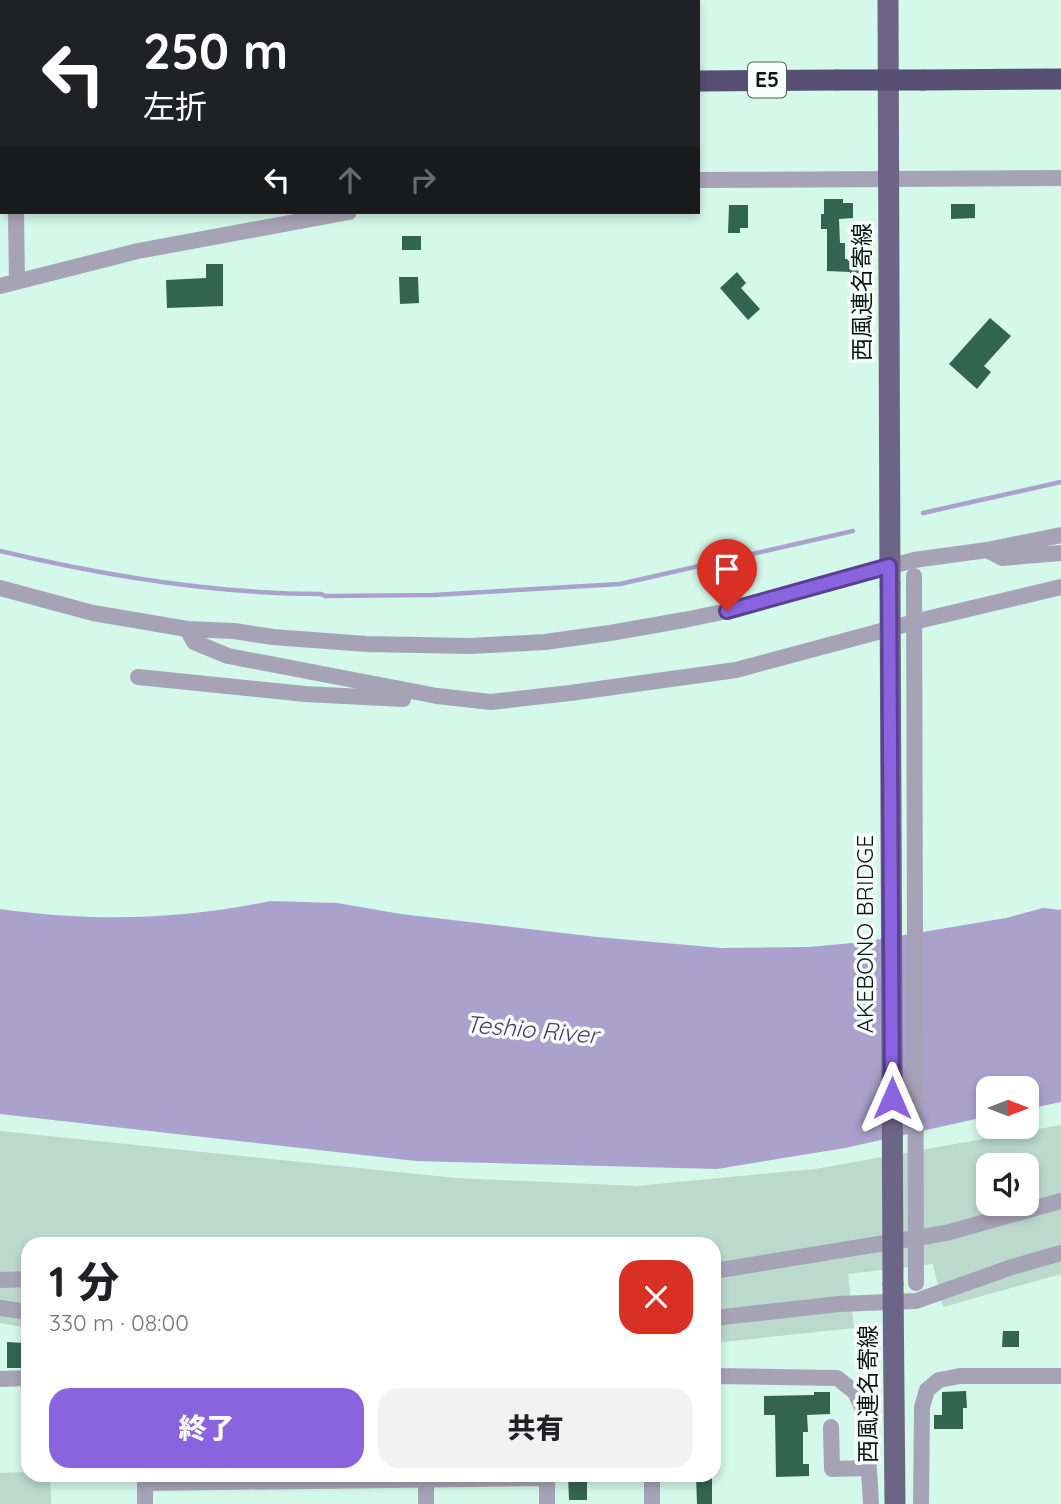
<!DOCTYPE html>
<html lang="ja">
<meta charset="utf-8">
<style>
body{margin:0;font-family:Quicksand,"Noto Sans JP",sans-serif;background:#f2f2f2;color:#202124;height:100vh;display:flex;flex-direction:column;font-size:26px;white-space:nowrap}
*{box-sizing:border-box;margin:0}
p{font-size:23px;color:#757577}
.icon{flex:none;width:38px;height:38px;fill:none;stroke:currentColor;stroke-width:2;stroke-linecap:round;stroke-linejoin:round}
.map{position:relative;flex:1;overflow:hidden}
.sheet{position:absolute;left:21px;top:1237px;width:700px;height:245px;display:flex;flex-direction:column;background:#fff;border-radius:21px;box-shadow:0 4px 10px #0003}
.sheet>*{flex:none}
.guide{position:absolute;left:0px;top:0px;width:700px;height:214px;box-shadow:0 4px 10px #0003;background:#202124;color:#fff;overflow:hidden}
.needle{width:46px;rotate:90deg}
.controls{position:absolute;left:976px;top:1076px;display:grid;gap:14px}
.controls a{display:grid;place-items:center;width:63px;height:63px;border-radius:14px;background:#fff;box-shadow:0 4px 10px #0003;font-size:35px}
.pin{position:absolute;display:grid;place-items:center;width:60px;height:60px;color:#fff;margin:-72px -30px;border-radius:50% 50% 50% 0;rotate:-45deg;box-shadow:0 0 7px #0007}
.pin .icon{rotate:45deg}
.me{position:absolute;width:77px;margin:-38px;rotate:0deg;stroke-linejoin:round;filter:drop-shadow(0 0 5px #0008)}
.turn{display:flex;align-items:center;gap:24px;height:147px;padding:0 28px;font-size:32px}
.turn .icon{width:91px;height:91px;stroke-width:2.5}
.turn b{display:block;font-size:49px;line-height:60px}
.lanes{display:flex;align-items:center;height:66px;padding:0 28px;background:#0003;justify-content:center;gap:35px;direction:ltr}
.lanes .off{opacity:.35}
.round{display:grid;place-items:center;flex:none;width:74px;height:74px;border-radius:21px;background:#f2f2f2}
.summary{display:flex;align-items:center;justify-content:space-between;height:119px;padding:0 28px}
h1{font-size:42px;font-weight:800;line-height:52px}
.primary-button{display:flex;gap:14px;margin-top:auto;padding:14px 28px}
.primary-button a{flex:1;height:80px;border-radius:21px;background:#8964de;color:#fff;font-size:28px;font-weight:800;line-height:80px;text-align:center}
.primary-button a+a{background:#f2f2f2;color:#202124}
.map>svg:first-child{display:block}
</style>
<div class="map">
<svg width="1061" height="1504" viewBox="0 0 1061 1504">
<rect width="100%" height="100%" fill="#d4f8e9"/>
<!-- green -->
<path fill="#bbd9cc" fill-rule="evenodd" d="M1061,1125V1274L943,1307L933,1264L848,1274L854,1328L714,1343V1244H28V1328L0,1323V1131L456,1178L637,1186L815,1169ZM989,1166H1027V1204H989Z
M28,1472V1475H50L51,1504H0V1473Z"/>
<!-- water -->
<path fill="#aaa1cc" d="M270,901L337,903L401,914L597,937L721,948L809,947L863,942L1006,918L1043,908L1061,910V1102L1027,1109V1088H989V1116L845,1148L717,1169L416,1161L0,1114V909C91,922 180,920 270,901Z"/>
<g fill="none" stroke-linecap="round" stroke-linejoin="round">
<!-- stream -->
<path stroke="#aaa1cc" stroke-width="4.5" d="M923,513L1061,482
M0,551C105,576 213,594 321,594L325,596L433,595L620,584L853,531"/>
</g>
<!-- building -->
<path fill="#336452" d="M824,199H843V203H853V218L839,219L840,243H845V259H862L861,276H850V272L827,271V229H821V214H824Z
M951,204H975V218L951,219Z
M729,205H748V228H740V233H728Z
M402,236H421V250H402Z
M206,264H223V306L167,308L166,280L206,278Z
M737,272L746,283L741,288L760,309L748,320L720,288Z
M399,277H418L419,303L400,304Z
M990,318L1011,336L984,366L991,372L977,389L949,364Z
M1003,1331H1019V1347H1002Z
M7,1342L24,1343V1350H26V1368H7Z
M966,1391L967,1408H963V1429H934V1415H942V1392Z
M814,1392H830V1414L807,1415L808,1432H803V1464H809V1476L776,1477L775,1415H764V1396L814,1395Z
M568,1475H587V1500H569Z
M696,1475H712V1504H697Z"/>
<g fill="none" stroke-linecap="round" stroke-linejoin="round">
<!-- minor -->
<path stroke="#a7a3b6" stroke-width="16" d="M16,0V2
M499,0V2
M582,0V2
M698,180L1061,178
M16,212L17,281
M0,286L138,251L349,212
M987,550L1002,558L1061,553
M0,588L93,613L187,629L234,631L273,637L366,644L470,646L545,642L610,633L684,620L727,611L914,560L987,550L1061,535
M187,629L194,642L228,656L437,696L491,702L570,693L736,670L922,620L1061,587
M138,677L305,694L403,699
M714,1271L946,1233L1061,1201
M0,1280L28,1279
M0,1308L28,1312
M714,1318L839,1304L916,1301L1012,1267L1061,1253
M714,1376L837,1378L855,1392L863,1409L867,1436L871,1504
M0,1379L28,1378
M831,1427L832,1469L868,1468
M145,1475V1504
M547,1475V1504
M145,1483L547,1478
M426,1504V1480
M652,1504V1475
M921,1504L922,1407L927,1390L939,1380L960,1376H1061"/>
<!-- major -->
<path stroke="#6c6586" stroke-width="21" d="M888,0L890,584
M893,1284L895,1504"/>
<!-- highway -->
<path stroke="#574f74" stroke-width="21" d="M923,80L1061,79
M698,81L837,80
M0,168H2"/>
<!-- minor-bridge -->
<path stroke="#a7a3b6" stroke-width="16" d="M914,576L916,1283"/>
<!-- major-bridge -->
<path stroke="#6c6586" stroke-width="21" d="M890,584L893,1284"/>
<!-- highway-bridge -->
<path stroke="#574f74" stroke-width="21" d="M837,80H923"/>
</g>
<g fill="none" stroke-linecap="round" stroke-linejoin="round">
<defs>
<path id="route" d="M727,611L889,566L892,1098"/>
</defs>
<!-- route casing -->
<use href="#route" stroke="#594190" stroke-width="18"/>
<!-- route -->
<use href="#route" stroke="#8964de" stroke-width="12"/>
</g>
<g text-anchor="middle" stroke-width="7" stroke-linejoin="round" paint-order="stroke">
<!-- shield labels -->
<rect fill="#f7fefb" stroke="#515d59" stroke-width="2" x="748" y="62.5" width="38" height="35" rx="5"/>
<g font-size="21" font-weight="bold" fill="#0a1813">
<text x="767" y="87">E5</text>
</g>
<!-- street labels -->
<g font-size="23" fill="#0a1813" stroke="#f7fefb">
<text transform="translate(862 292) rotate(-90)" y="8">西風連名寄線</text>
<text transform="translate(865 934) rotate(-90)" y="8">AKEBONO BRIDGE</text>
<text transform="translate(868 1394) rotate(-90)" y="8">西風連名寄線</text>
</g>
<!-- water labels -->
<g font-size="24" font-style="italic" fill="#4a3b72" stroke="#f7fefb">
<text transform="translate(532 1030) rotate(5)" y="8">Teshio River</text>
</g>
</g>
</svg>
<div class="controls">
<a><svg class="needle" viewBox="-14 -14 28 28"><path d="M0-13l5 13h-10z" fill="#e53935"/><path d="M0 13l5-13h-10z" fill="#757577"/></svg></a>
<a><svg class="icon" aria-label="sound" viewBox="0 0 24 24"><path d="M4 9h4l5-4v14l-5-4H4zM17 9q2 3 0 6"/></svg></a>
</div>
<div class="pin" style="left:727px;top:611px;background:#d93025"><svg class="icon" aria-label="arrive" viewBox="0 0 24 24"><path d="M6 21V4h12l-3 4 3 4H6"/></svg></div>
<svg class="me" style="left:892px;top:1098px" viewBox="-20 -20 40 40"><path d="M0-17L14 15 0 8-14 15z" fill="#8964de" stroke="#fff" stroke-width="4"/></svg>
<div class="guide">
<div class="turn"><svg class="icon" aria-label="left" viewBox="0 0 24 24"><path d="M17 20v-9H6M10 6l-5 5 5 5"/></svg><div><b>250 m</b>左折</div></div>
<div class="lanes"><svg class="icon" aria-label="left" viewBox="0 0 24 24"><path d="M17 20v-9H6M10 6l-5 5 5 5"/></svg><svg class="icon off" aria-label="ahead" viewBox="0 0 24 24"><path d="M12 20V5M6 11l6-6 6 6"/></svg><svg class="icon off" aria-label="right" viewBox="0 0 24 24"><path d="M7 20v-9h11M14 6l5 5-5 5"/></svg></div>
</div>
<section class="sheet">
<div class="summary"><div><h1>1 分</h1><p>330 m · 08:00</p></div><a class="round" style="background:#d93025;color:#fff"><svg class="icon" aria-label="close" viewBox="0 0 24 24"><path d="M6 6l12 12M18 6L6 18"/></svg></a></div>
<div class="primary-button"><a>終了</a><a>共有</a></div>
</section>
</div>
